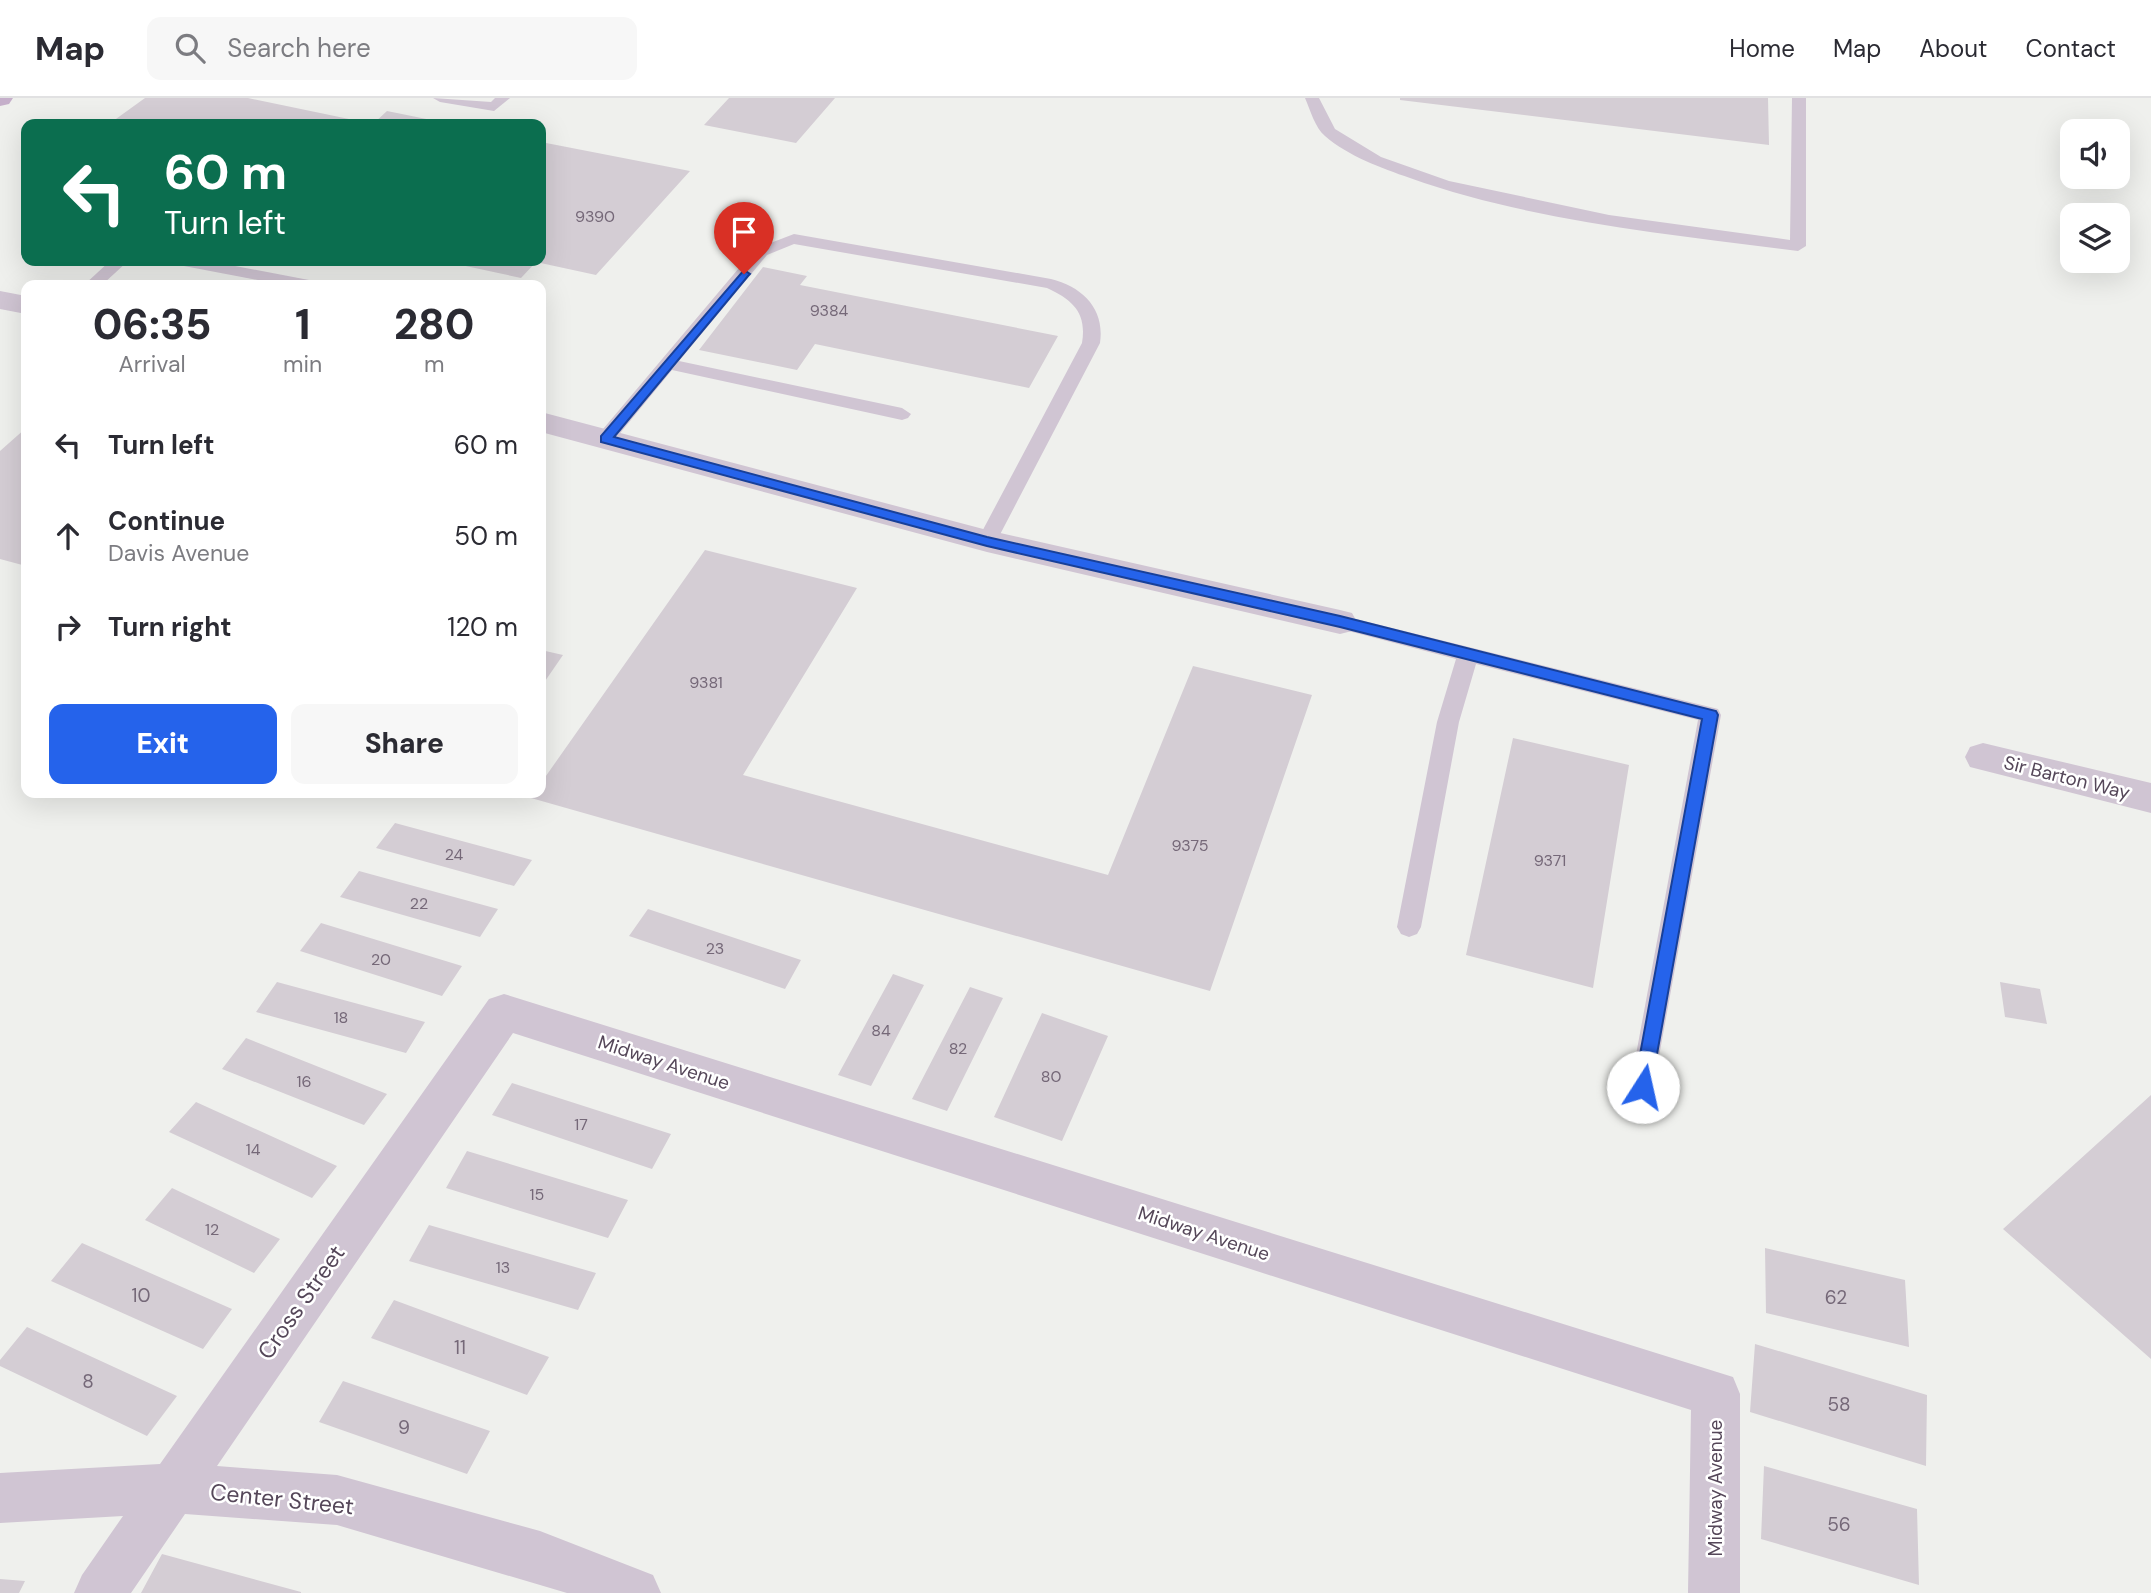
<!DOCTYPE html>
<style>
body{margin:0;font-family:"DM Sans",sans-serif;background:#f7f7f7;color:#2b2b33;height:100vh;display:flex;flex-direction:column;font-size:26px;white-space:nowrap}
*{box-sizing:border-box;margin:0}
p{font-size:23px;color:#7c7c81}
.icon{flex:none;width:38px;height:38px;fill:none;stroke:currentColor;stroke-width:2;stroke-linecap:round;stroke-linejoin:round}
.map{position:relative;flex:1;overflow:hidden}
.details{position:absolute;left:21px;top:182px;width:525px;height:518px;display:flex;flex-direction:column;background:#fff;border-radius:14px;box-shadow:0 7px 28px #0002}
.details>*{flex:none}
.guide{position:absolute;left:21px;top:21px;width:525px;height:147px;border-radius:14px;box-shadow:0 7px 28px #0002;background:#0b6e4f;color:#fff;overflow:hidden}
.fabs{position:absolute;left:2060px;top:21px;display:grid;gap:14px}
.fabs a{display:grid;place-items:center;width:70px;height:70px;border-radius:14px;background:#fff;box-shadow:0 7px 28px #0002;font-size:35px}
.pin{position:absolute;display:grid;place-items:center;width:60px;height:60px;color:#fff;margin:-72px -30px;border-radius:50% 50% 50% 0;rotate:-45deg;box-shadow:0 0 7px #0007}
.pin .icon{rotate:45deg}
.me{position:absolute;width:77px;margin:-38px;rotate:10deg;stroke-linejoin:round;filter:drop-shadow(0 0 5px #0008)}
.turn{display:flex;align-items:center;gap:24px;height:147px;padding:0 28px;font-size:32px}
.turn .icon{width:91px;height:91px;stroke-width:2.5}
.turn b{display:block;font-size:49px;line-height:60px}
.eta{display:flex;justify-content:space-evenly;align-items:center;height:119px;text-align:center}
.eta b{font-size:42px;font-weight:800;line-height:49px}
.primary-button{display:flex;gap:14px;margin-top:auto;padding:14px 28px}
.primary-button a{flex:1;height:80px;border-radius:14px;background:#2563eb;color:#fff;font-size:28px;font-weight:800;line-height:80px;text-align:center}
.primary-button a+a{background:#f7f7f7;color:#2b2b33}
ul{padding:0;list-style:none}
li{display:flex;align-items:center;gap:21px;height:91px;padding:0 28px}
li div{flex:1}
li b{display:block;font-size:26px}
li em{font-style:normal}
header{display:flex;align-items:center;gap:42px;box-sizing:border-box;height:98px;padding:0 35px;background:#fff;border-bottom:2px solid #e1e1e2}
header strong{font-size:33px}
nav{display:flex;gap:38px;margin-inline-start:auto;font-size:24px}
.search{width:490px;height:63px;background:#f7f7f7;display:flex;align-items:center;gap:18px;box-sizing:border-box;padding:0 24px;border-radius:14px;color:#7c7c81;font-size:26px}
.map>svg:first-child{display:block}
</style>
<header>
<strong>Map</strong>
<div class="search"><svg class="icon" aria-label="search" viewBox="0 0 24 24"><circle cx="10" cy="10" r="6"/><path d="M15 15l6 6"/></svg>Search here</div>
<nav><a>Home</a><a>Map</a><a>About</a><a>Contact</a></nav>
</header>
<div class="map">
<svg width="2151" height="1495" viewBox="0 0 2151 1495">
<rect width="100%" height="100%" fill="#eff0ed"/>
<!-- building -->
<path fill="#d4cdd4" d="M145,0H248L373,26L387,13L446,25V26H109Z
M729,0H835L796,45L704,27Z
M1400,0H1768L1769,47L1400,2Z
M541,44L690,73L596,177L536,164L521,180L447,164L541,163Z
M763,169L807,178L800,187L1058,238L1029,290L815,246L797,272L699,252Z
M26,330V468L0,461V353Z
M705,452L857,490L743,677L1108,777L1193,568L1312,597L1210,893L531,700L534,695H541V685Z
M541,552L563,557L541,589Z
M1513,640L1629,667L1593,890L1466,857Z
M395,725L532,762L514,788L376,750Z
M359,773L498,811L480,839L340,799Z
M648,811L801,862L785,891L629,838Z
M321,825L462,868L442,898L300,853Z
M893,876L924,887L871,988L838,977Z
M277,884L425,924L406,955L256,914Z
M2000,884L2040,891L2047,926L2005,919Z
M970,889L1003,900L947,1013L912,1001Z
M1042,915L1108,938L1062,1043L994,1019Z
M246,940L387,996L364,1027L222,971Z
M512,985L671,1036L652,1071L492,1017Z
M2151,997V1261L2003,1131Z
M196,1004L337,1068L312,1100L169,1034Z
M467,1053L628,1102L608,1140L446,1090Z
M172,1090L280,1141L254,1175L145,1122Z
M429,1127L596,1175L578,1212L409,1163Z
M82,1145L232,1211L203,1251L51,1183Z
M1765,1150L1905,1182L1909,1249L1766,1215Z
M394,1202L549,1259L527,1297L371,1240Z
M27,1229L177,1298L147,1338L0,1268V1262Z
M1755,1246L1927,1297L1926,1368L1750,1314Z
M343,1283L490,1333L467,1376L319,1324Z
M1764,1368L1917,1411L1919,1487L1761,1441Z
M162,1456L301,1494V1495H141Z
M0,1481L25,1483L19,1495H0Z"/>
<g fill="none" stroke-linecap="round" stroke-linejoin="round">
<!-- lane -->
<path fill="#d0c5d3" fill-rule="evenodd" d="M433,0L491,4L495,0H510L494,13L440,4Z
M1305,0H1319L1335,31L1381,59L1449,83L1609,117L1790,142L1792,0H1806V148L1798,153C1669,136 1534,124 1410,80C1381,70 1348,58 1325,38C1315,30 1310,11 1305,0Z
M794,136L1051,181C1083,189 1105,211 1100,245L994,448H980L977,443L1082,245C1087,215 1073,202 1047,190L794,146L767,157L679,263L902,310L911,316L908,320L902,322L672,272L612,345H598L596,341L598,337L755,151Z
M110,163H128L102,187H84Z
M176,163H209L309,182L317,187H284L184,168Z
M1340,517L1718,611L1721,617L1652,997L1643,1000L1634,997L1630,989L1698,622L1476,566L1459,624L1421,829L1417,836L1409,839L1401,836L1397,829L1437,624L1456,561L1333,529L1330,524L1333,519Z"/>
<!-- street -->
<path fill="#d0c5d3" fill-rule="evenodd" d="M0,193L26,198V216L0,211Z
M541,314L987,432L1340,512L1352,515L1357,524L1352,533L1340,536L987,454L541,334Z
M1983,645L2151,685V715L1970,669L1965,659L1970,649Z
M504,896L1733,1279L1740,1296V1495H1688L1691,1312L513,935L217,1368L337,1377L540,1433L653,1477L661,1495H567L337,1427L185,1416L131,1495H74L82,1477L123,1418L0,1425V1375L160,1366L489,901Z"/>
<!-- primary -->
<path fill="#c5afca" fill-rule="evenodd" d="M0,0H13L9,6L0,8Z"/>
</g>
<!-- route -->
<path fill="#2563eb" stroke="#184099" stroke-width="2" d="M744,172L750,176L748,178L614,339L987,439L1340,518L1716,613L1718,617L1650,995L1643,997L1634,989L1702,621L1340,529L987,448L601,344V338Z"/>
<g text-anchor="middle" stroke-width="5" stroke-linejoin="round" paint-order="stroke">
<!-- number labels -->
<g font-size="16" fill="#756878">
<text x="595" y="124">9390</text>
<text x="829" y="218">9384</text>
<text x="706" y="590">9381</text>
<text x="1190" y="753">9375</text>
<text x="454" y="762">24</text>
<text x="1550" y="768">9371</text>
<text x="419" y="811">22</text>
<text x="715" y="856">23</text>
<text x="381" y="867">20</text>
<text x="341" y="925">18</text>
<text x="881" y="938">84</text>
<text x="958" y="956">82</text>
<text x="1051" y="984">80</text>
<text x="304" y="989">16</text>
<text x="581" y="1032">17</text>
<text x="253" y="1057">14</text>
<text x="537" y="1102">15</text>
<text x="212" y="1137">12</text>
<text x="503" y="1175">13</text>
</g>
<!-- street labels -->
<g font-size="19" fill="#554759" stroke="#fff">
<text transform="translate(2067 679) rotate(14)" y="7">Sir Barton Way</text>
<text transform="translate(664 964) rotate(18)" y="7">Midway Avenue</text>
<text transform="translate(1204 1135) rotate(18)" y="7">Midway Avenue</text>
<text transform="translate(1715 1390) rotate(-90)" y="7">Midway Avenue</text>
</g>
<!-- near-number labels -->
<g font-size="19" fill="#756878">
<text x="141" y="1204">10</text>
<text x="1836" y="1206">62</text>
<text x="460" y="1256">11</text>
<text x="88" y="1290">8</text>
<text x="1839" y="1313">58</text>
<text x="404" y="1336">9</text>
<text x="1839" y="1433">56</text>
</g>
<!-- near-street labels -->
<g font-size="23" fill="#554759" stroke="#fff">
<text transform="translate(301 1204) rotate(-55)" y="8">Cross Street</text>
<text transform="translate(282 1401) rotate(6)" y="8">Center Street</text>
</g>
</g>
</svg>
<div class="fabs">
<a><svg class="icon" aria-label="sound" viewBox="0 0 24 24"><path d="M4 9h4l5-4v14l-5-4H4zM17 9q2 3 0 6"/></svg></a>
<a><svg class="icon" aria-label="layers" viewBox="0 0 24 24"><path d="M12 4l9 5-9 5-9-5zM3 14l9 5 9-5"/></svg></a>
</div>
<div class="pin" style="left:744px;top:176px;background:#d93025"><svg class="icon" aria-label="arrive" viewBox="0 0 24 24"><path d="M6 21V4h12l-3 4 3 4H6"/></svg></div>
<svg class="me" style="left:1643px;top:989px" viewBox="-20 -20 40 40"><circle r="19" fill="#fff"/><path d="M0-13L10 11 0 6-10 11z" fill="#2563eb"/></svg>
<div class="guide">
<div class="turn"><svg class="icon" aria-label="left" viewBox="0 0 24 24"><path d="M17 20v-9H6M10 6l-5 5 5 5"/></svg><div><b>60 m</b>Turn left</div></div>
</div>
<section class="details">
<div class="eta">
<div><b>06:35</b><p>Arrival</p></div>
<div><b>1</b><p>min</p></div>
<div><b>280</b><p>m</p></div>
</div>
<ul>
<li><svg class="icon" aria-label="left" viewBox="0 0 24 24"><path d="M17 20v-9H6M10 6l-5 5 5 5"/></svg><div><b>Turn left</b></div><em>60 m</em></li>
<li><svg class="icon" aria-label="ahead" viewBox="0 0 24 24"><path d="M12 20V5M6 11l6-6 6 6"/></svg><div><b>Continue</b><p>Davis Avenue</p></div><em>50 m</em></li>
<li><svg class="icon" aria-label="right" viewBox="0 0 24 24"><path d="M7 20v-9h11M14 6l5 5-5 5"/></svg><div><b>Turn right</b></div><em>120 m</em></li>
</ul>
<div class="primary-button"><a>Exit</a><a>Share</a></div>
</section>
</div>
